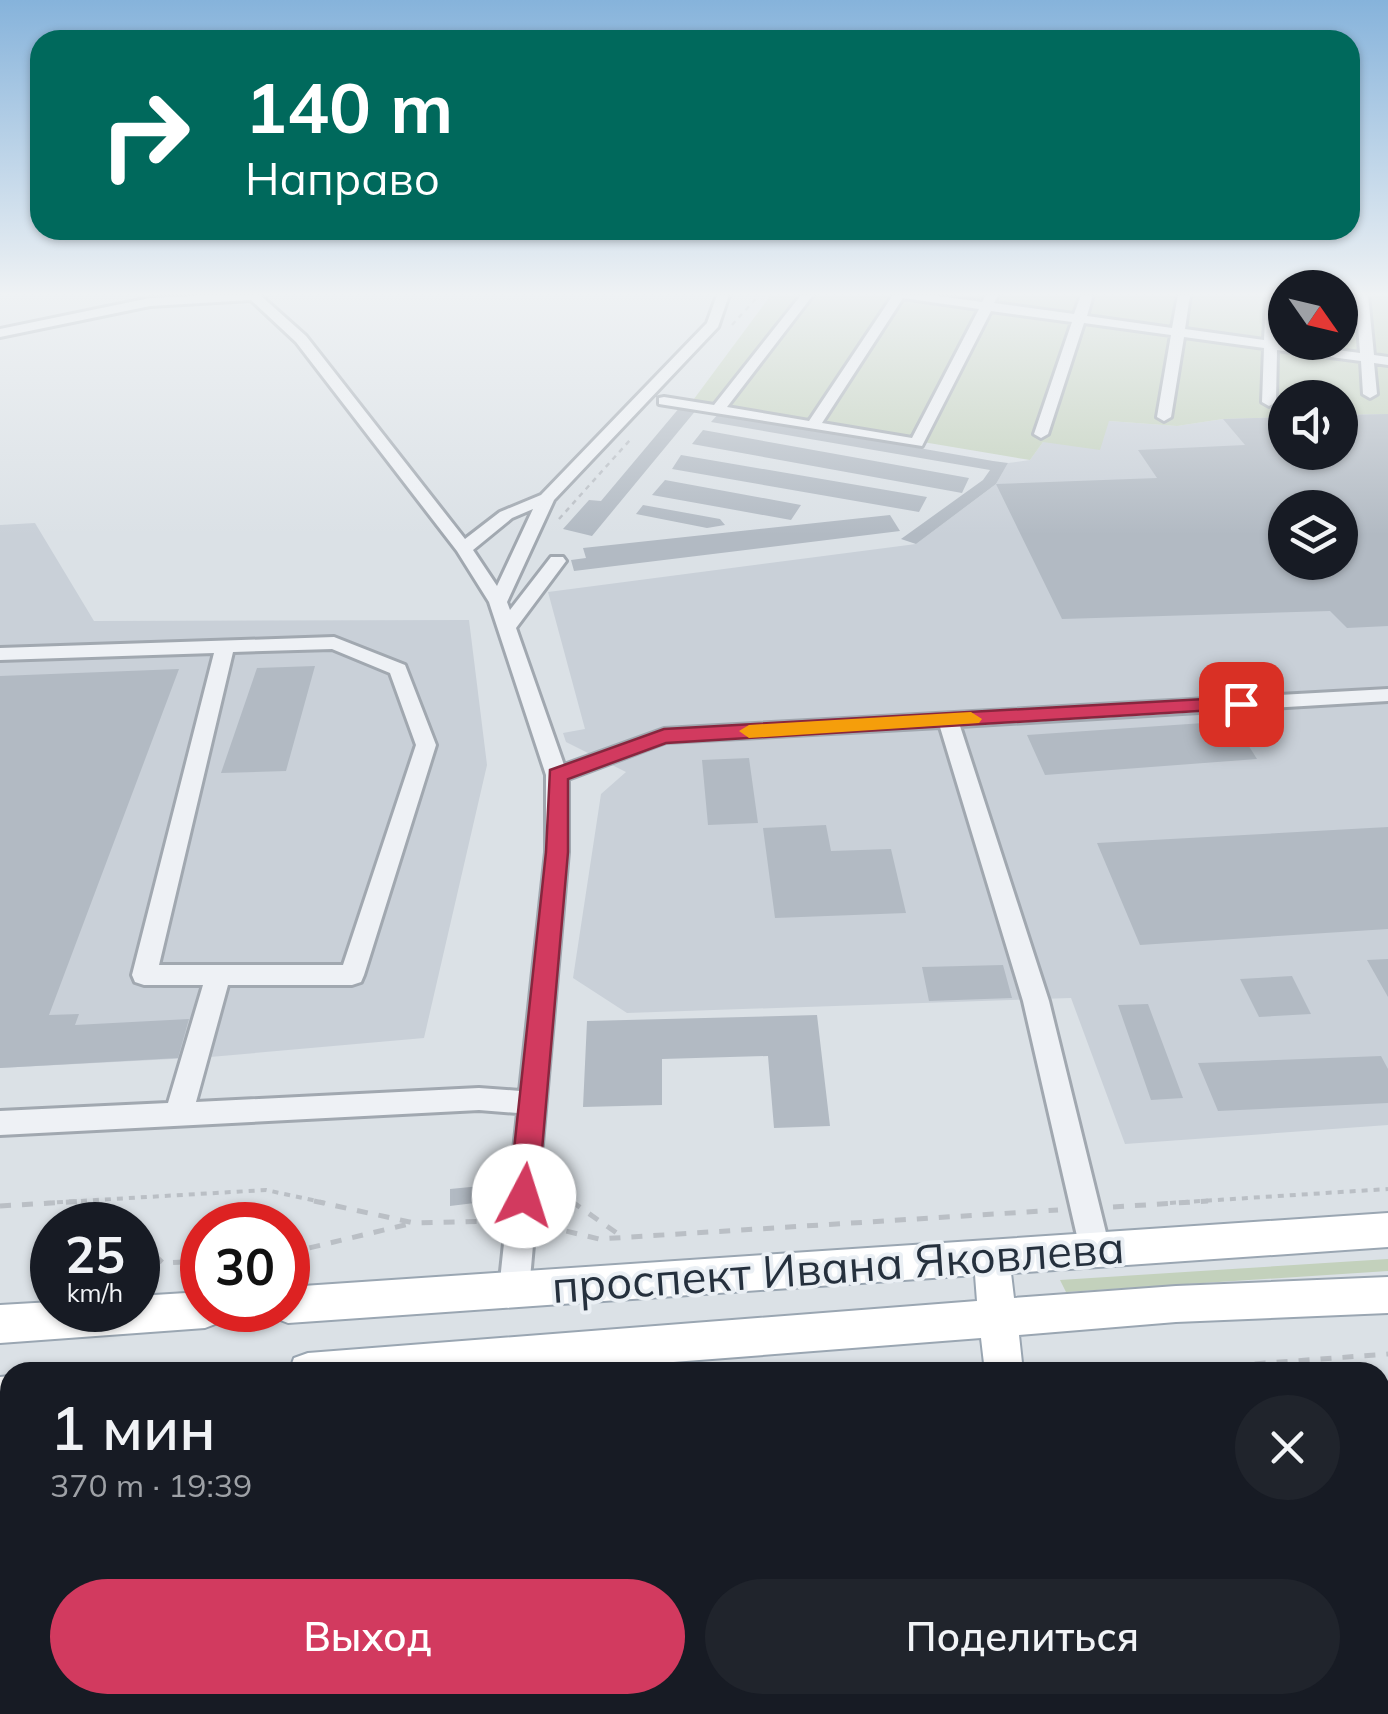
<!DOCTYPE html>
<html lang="ru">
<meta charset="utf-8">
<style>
body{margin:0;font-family:Mulish,sans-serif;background:#20242c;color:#f1f3f6;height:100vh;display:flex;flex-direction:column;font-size:38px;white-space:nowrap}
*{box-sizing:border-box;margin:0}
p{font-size:32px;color:#9ea1a6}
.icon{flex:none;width:55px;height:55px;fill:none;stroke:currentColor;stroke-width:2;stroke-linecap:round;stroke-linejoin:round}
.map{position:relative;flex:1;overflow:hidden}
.panel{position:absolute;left:0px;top:1362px;width:1390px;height:352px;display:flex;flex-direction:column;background:#171b24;border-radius:30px 30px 0 0;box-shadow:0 2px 8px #0004}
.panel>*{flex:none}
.hud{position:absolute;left:30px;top:30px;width:1330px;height:210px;border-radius:30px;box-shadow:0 2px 8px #0004;background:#00695c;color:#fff;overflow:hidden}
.needle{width:65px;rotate:124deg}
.buttons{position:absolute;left:1268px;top:270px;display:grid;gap:20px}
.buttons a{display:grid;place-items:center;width:90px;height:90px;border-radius:50%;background:#171b24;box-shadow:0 2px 8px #0004;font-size:50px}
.speed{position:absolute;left:30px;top:1202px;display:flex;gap:20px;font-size:50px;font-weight:700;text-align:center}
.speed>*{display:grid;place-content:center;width:130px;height:130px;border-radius:50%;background:#171b24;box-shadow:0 2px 8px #0004;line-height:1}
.speed small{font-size:25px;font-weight:400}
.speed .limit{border:15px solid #d22;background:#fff;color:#111}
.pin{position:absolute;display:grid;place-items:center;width:85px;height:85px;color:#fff;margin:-42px;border-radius:20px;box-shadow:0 5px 15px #0006}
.me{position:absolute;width:110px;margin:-55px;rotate:5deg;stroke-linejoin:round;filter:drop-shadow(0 0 8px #0008)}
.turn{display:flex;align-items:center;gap:35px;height:210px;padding:0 50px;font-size:45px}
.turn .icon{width:130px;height:130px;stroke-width:2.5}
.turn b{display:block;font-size:70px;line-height:85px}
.round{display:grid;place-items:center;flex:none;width:105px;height:105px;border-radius:52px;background:#20242c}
.overview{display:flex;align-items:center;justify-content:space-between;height:170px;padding:0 50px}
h1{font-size:60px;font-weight:600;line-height:75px}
.cta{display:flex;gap:20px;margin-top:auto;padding:20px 50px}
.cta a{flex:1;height:115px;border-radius:60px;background:#d23a5f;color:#fff;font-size:40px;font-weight:600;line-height:115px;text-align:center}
.cta a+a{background:#20242c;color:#f1f3f6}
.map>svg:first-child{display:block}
</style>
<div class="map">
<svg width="1388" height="1714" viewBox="0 0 1388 1714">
<rect width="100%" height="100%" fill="#dbe1e6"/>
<!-- built -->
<path fill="#c9d0d8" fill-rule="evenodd" d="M1388,414V1125L1125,1144L1071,998L627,1013L573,978L601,794L626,772L566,742L563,733L585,729L548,592L916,544L996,484L1008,463L1030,460L1043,442L1109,421L1177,426L1223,419L1285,417V452H1340V415ZM1285,508H1340V562H1285Z
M35,523L94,621L469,620L487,765L424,1038L210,1057L0,1068V525Z"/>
<!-- green -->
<path fill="#c3d1bc" d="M771,295H1285V342H1340V295H1388V414L1340,415V398H1285V417L1223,419L1177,426L1109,421L1100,450L1043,442L1030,460L691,403Z
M1388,1259V1271L1066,1292L1060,1280Z"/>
<!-- building -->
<path fill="#b2bac3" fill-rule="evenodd" d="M680,407L697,409L592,536L563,529L589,500L601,501Z
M719,413L993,461L1008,463L996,484L916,544L901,539L983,480L990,470L711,422Z
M1388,414V626L1347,628L1330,611L1062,619L996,484L1157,478L1138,450L1245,445L1223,419L1285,417V452H1340V415ZM1285,508H1340V562H1285Z
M703,430L969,478L962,493L692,444Z
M681,455L927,497L919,512L672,469Z
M665,480L801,505L791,520L652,495Z
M643,505L720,519L725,525L707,528L636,514Z
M890,515L900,531L574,571L571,560L586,558L583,548Z
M315,666L286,771L221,773L257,668Z
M179,669L49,1015L79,1014L75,1025L189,1019L178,1058L0,1068V676Z
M1233,721L1257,759L1045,775L1027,735Z
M749,758L758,823L708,825L702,760Z
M826,825L831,851L891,849L906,913L775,918L763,828Z
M1388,827V929L1140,945L1097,843Z
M1388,959V997L1367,960Z
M1003,965L1012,998L929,1001L922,967Z
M1292,976L1311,1014L1259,1017L1240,979Z
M1148,1004L1183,1098L1151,1100L1118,1005Z
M817,1015L830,1126L774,1128L768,1056L662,1059V1105L583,1107L587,1021Z
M1381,1056L1388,1069V1103L1218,1111L1198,1063Z
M491,1185V1201L450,1206V1189Z
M512,1705H683V1714H512Z
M824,1705H905L904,1714H823Z"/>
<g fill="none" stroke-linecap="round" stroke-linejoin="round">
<defs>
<path id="minor" d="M210,295H260L306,336L465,539L500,512L541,495L707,323L717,295H729L718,327L554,500L507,602L510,610L551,557H563L566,561L516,628L564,765L664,729L1388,689V701L960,726L1049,1001L1110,1249L1105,1259L1095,1263L1085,1259L1080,1249L1023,1001L940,727L666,742L568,779V852L529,1290L525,1300L514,1305L503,1300L499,1290L518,1113L479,1110L0,1135V1111L168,1103L203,985H144L135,982L132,975L214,653L0,660V648L334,637L405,665L436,745L364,975L361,982L352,985H228L196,1102L479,1088L520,1091L546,852V775L489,602L457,551L296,342L251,300L150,306L0,337V329L150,298ZM533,509L497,586L473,550L512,518ZM332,649L390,673L416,745L343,965H159L233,652Z
M801,295H813L727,407L809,421L893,295H931L982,302L986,295H998L994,303L1074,314L1081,295H1093L1087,316L1172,328L1178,295H1190L1185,329L1264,340L1266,295H1278L1277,342L1360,353L1356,295H1368L1374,355L1388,357V365L1374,363L1377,394L1370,398L1363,394L1361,361L1277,350L1276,402L1269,406L1262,402L1264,348L1184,337L1171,417L1164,421L1157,417L1171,335L1084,323L1048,434L1041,438L1034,434L1072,322L991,311L922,446L659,404V398L664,397L714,405ZM903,298L979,309L912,438L822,423Z
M1388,1550V1586L1380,1587V1551Z
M0,1650H10V1686H0Z
M1380,1656L1388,1660V1709L1379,1705Z
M270,1705H393L389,1714H268Z
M435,1705H473L472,1714H434Z
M762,1705H800L799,1714H761Z
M1263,1705H1301L1304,1714H1266Z"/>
<path id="major" d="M1388,1213V1247L1011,1273L1014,1298L1176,1286L1388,1277V1313L1176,1322L1019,1335L1023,1372H985L981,1338L544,1372H289L294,1358L308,1353L977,1301L975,1275L288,1323L275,1318L272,1310H288V1287Z
M202,1292V1310H224L218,1323L205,1328L0,1343V1305L52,1302V1310H138V1296Z
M10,1376V1416L0,1417V1377Z
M986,1705H1032V1714H986Z"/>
</defs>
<!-- minor casing -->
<use href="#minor" stroke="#a1a8b0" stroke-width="6"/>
<!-- major casing -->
<use href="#major" stroke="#9aa6b2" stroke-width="4"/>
<!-- path-far2 -->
<path stroke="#babfc5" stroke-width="2.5" stroke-dasharray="5 5" stroke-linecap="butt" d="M732,325L759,295
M559,519L630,440"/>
<!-- path-far1 -->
<path stroke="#babfc5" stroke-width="4" stroke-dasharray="6 6" stroke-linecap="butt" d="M551,1187L574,1203
M94,1200L98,1203
M45,1203L266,1190L326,1203
M1170,1203L1388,1189"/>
<!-- path -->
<path stroke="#babfc5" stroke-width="5" stroke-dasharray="11 11" stroke-linecap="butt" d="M95,1201L121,1225
M314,1201L414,1223L496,1221
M571,1201L621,1236
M0,1206L87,1201
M1113,1207L1208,1201
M545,1226L599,1239L1058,1210
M138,1240L163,1263L202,1261
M288,1253L409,1224
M1145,1372L1388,1354
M0,1444H10
M924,1705V1714
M1098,1705V1714
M0,1708L52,1705"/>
<!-- minor -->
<use href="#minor" fill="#eef1f5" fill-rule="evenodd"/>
<!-- major -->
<use href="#major" fill="#fff" fill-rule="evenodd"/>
</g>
<!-- sky -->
<linearGradient id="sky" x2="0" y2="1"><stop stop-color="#86b3db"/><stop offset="0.55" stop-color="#eff2f4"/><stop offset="1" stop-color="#eff2f4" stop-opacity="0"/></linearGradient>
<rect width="1388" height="535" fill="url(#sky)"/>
<!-- route -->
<path fill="#d23a5f" stroke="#88263e" stroke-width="2.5" d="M1241,697L1251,704L1248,708L666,743L568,779V852L538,1196L534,1206L524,1209L514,1206L509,1196L546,852L550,770L664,729Z"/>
<!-- slow -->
<path fill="#f59e0b" d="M971,712L982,719L979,723L749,738L739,731L749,725Z"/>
<g text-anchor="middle" stroke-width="8" stroke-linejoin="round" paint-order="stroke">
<!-- near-street labels -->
<g font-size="45" fill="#25303d" stroke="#eaeff4">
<text transform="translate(838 1267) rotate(-4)" y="16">проспект Ивана Яковлева</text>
</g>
</g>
</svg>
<div class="buttons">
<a><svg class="needle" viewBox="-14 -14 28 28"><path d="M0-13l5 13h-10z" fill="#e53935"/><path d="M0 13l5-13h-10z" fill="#9ea1a6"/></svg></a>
<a><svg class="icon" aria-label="sound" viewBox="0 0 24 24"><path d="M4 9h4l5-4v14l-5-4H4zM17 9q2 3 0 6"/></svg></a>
<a><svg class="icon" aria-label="layers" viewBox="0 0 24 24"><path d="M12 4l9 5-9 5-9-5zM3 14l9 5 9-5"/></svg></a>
</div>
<div class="speed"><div>25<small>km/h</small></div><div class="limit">30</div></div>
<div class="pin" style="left:1241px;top:704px;background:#d93025"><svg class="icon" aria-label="arrive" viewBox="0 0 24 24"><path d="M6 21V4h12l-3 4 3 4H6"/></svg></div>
<svg class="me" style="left:524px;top:1196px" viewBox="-20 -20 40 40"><circle r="19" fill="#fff"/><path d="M0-13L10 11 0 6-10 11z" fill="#d23a5f"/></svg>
<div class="hud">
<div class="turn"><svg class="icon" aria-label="right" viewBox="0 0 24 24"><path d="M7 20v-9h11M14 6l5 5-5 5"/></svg><div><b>140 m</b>Направо</div></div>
</div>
<section class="panel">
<div class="overview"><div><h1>1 мин</h1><p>370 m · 19:39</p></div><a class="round"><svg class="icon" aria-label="close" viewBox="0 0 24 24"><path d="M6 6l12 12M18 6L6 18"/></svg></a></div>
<div class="cta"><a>Выход</a><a>Поделиться</a></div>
</section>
</div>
